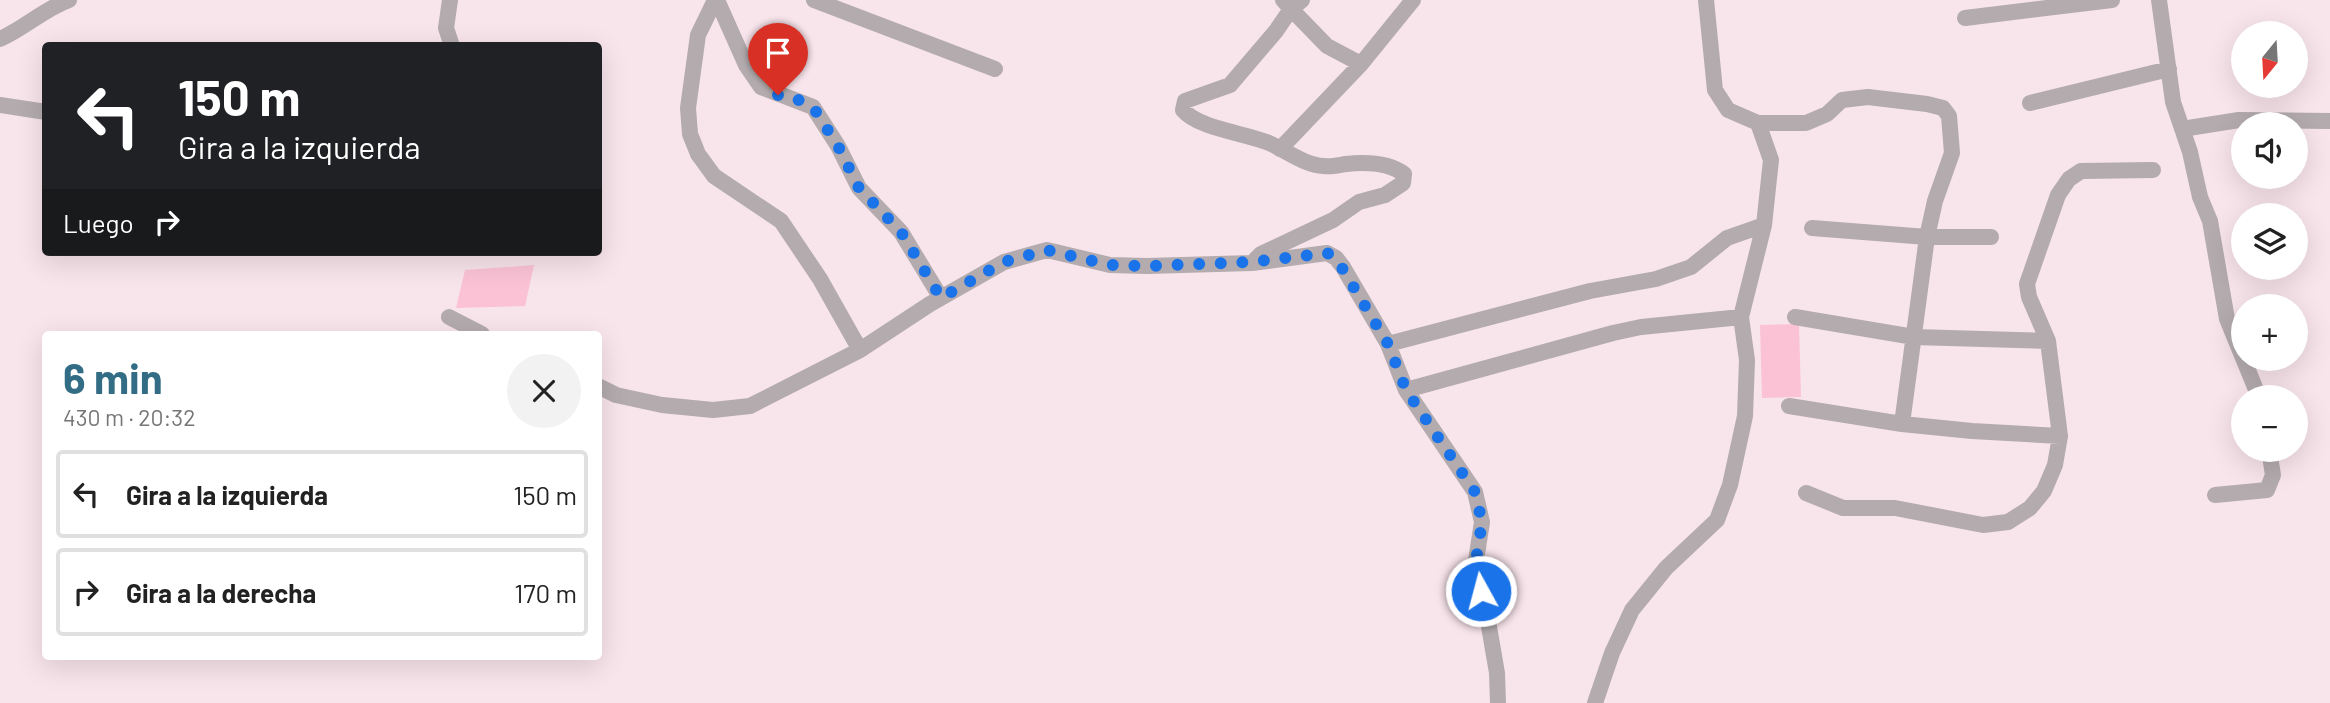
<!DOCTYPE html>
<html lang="es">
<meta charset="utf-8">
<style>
body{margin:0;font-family:Barlow,sans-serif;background:#f2f2f2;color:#222;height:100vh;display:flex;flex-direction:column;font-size:26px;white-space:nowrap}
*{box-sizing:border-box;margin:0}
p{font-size:23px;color:#767676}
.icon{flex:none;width:38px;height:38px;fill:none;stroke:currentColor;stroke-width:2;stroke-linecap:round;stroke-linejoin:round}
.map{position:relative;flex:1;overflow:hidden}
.side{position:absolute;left:42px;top:331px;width:560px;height:329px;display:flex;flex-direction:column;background:#fff;border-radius:7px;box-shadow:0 7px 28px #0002}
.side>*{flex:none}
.hud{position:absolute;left:42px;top:42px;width:560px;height:214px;border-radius:7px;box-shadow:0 7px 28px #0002;background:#202124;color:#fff;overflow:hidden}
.needle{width:46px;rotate:198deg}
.tools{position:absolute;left:2231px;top:21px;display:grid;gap:14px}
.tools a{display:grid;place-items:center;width:77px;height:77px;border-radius:50%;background:#fff;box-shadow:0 7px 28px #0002;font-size:35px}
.pin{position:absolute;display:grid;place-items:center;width:60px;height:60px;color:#fff;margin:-72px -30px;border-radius:50% 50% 50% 0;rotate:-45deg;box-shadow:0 0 7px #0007}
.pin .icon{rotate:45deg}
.me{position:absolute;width:77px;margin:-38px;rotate:353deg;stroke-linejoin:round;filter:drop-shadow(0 0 5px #0008)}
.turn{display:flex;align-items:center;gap:24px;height:147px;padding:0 21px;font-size:32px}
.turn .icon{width:91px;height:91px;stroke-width:2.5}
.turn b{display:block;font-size:49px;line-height:60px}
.then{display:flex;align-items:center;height:66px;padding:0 21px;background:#0003;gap:14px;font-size:26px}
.round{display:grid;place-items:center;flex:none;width:74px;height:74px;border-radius:37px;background:#f2f2f2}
.headline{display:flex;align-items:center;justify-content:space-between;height:119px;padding:0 21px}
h1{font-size:42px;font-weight:700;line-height:52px;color:#326d85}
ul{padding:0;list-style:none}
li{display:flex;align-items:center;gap:21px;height:88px;margin:0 14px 10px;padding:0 7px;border:4px solid #e0e0e0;border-radius:7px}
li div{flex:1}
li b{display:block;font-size:26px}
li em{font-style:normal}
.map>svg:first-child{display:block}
</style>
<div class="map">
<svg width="2330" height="703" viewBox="0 0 2330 703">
<rect width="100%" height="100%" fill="#f8e4eb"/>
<!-- green -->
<path fill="#fbc2d6" d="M534,265L525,306L456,308L465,270Z
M1799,324L1801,397L1762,398L1760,325Z"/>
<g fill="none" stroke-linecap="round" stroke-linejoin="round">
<!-- minor -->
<path stroke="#b3abad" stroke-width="16" d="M450,0L446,28L452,46
M715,0L698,35L688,108L690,134L698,154L714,176L781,221L820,279L860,350
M717,0L746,65L761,87L813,107L838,146L859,188L901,232L941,298
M814,0L995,69
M1302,0L1291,9L1327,46L1361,64
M2159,0L2173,102L2190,152L2200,197L2210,221L2227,319L2259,397
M1965,18L2112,0
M0,39C25,28 44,9 69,0
M2030,103L2169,69
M0,105L46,112
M1758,123H1806L1827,114L1842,100L1868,97L1927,104L1943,108L1949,116L1952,153L1935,201L1927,237L1902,424
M2182,129L2239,120L2330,121
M1280,149L1361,64L1413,0
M1812,228L1927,237H1991
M1256,259L1261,254L1333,220L1359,202L1385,195L1403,183L1404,174C1389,163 1365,162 1346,164C1339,165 1331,167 1324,166C1304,165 1287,151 1269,143C1246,133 1199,129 1183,110L1185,101L1230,85L1276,31L1291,9L1283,0
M449,317L482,334
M1795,317L1914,337L2048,341
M1388,344L1590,291L1656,279L1691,267L1727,238L1764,225
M598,386L616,395L662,405L713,410L750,406L860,350L930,304L1004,262L1047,250L1110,265L1147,266L1252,263L1327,253L1336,258L1343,267L1388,344L1406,390L1475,492L1482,522L1475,567L1487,615L1497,673L1498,703
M1406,390L1613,333L1641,327L1741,317
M1789,406L1902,424L1972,431L2060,436
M1806,493L1843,508H1895L1983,525L2008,522L2030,508L2044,491L2055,465L2060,436L2048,341L2029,297L2027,284L2058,195L2069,179L2081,171L2153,170
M2215,495L2267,490L2273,475L2269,450
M1595,703L1612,653L1632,610L1666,568L1717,520L1730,485L1745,416L1747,360L1741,317L1764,225L1771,160L1758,123L1728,110L1715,90L1706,0"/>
</g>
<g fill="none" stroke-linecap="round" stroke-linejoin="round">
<!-- route -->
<path stroke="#1a73e8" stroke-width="12" stroke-dasharray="0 21.6" d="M778,95L790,96L813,107L838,146L859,188L901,232L941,298L1004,262L1047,250L1110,265L1147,266L1252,262L1327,253L1336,258L1388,344L1406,390L1475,492L1482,522L1475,567L1481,591"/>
</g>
</svg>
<div class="tools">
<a><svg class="needle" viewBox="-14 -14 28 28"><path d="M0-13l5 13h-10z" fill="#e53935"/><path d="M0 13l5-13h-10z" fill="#767676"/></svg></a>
<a><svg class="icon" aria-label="sound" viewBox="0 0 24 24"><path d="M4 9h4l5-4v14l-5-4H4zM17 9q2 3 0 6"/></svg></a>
<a><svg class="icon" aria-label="layers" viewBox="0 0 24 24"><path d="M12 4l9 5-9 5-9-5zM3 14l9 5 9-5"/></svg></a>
<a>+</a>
<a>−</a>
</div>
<div class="pin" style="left:778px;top:95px;background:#d93025"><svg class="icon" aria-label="arrive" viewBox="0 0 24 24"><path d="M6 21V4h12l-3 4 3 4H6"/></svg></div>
<svg class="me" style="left:1481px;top:591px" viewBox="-20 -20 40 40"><circle r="17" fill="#1a73e8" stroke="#fff" stroke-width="3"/><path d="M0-11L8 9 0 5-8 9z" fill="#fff"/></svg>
<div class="hud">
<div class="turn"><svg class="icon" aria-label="left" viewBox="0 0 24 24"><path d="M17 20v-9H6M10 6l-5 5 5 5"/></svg><div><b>150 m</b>Gira a la izquierda</div></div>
<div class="then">Luego<svg class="icon" aria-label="right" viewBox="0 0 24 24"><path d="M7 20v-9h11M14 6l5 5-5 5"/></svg></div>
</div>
<section class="side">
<div class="headline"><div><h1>6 min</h1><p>430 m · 20:32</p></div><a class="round"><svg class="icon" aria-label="close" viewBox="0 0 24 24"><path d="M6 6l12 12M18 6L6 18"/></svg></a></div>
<ul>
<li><svg class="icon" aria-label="left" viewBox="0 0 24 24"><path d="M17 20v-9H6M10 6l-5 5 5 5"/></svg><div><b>Gira a la izquierda</b></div><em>150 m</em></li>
<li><svg class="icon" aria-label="right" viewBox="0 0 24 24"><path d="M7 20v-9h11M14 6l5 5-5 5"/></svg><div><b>Gira a la derecha</b></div><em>170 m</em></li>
</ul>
</section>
</div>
